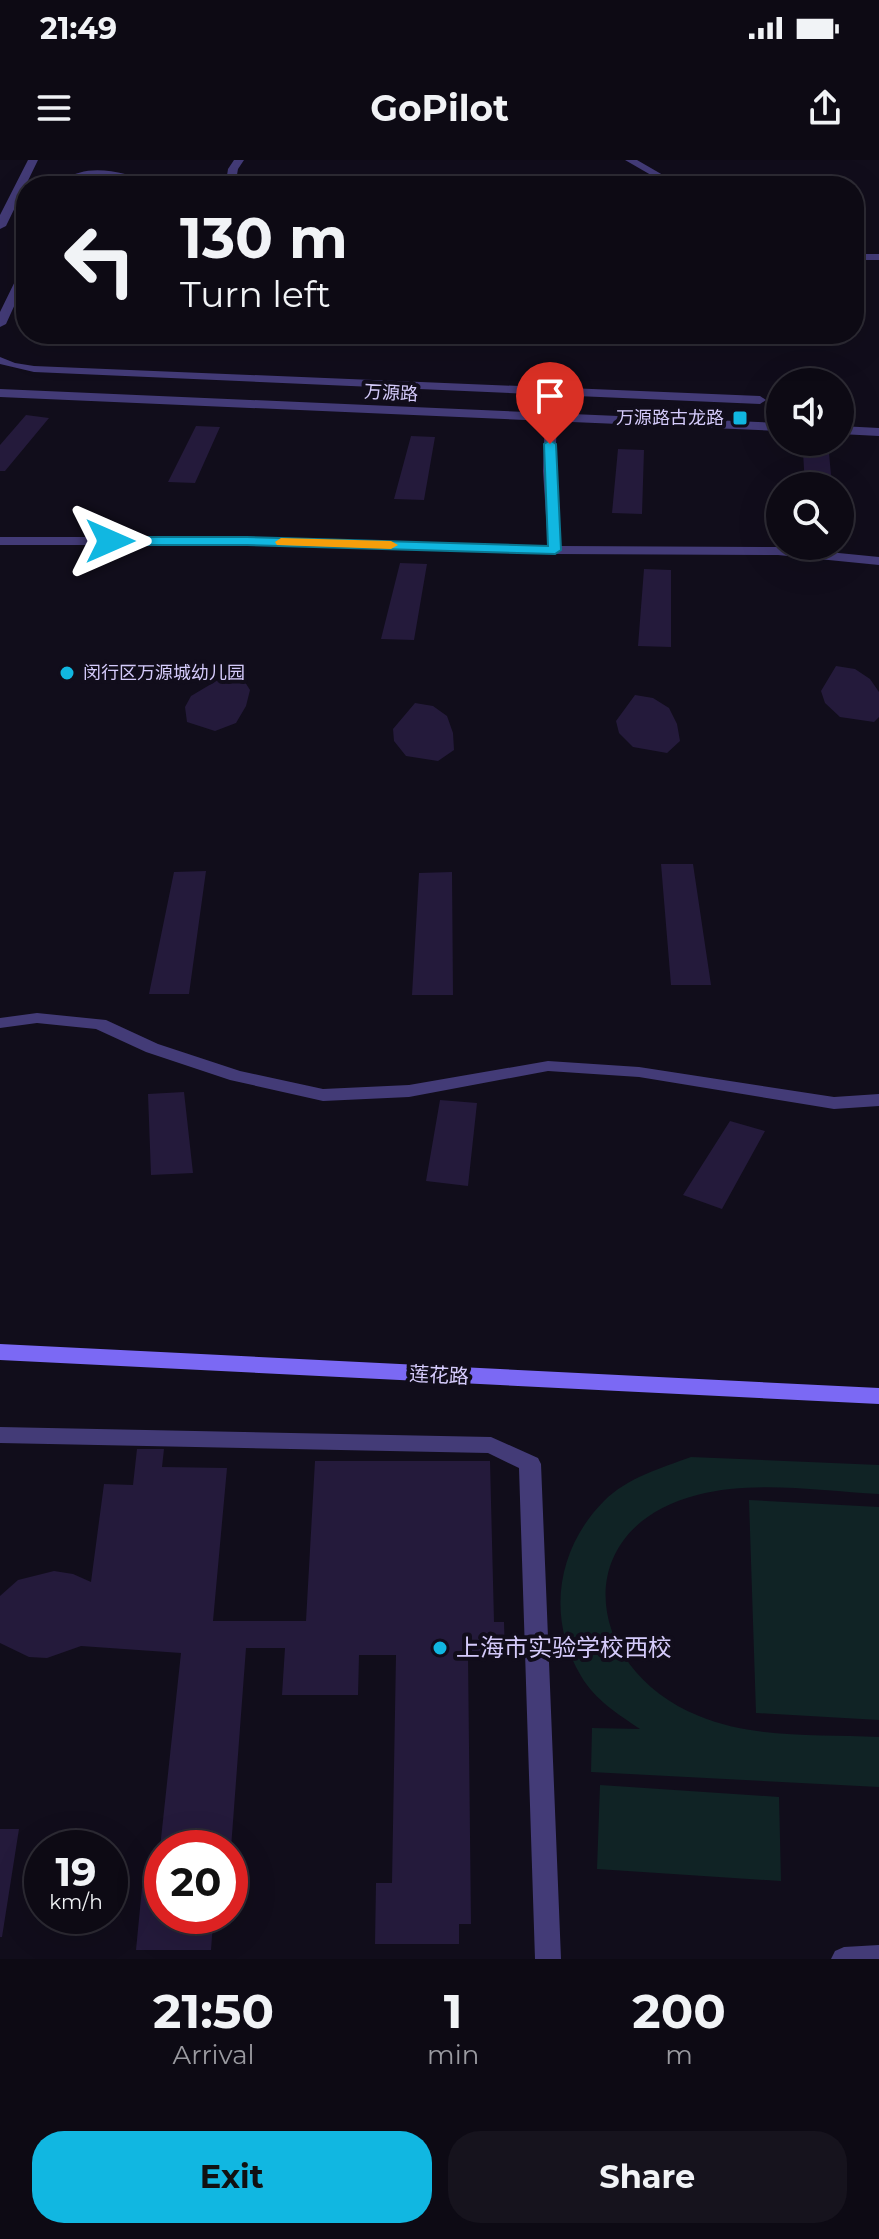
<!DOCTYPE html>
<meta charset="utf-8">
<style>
body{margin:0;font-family:Montserrat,"Noto Sans SC",sans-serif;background:#16131d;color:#f1f3f6;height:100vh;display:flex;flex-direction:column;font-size:30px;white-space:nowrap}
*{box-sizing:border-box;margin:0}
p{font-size:26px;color:#9a9aa0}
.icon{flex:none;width:44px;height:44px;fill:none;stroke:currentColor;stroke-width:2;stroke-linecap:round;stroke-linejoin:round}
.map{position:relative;height:1799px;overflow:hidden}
.sheet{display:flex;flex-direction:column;background:#0d0a14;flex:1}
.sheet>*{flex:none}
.guide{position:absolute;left:16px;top:16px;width:848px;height:168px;border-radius:32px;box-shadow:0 8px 32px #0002,0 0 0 2px #2d2b34;background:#0d0a14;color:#f1f3f6;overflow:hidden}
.tools{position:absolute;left:766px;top:208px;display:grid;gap:16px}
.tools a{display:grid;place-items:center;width:88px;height:88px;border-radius:50%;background:#0d0a14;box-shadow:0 8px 32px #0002,0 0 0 2px #2d2b34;font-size:40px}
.speed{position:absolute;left:24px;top:1670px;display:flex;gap:16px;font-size:40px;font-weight:700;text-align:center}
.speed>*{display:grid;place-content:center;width:104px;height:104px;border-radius:50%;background:#0d0a14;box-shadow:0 8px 32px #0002,0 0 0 2px #2d2b34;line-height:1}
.speed small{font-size:20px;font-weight:400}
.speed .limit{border:12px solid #d22;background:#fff;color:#111}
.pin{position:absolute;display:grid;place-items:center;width:68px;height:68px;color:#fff;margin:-82px -34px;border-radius:50% 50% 50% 0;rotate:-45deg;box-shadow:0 0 8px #0007}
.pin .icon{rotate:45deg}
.me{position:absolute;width:88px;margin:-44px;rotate:90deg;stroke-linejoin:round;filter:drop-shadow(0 0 6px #0008)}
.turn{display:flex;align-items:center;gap:28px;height:168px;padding:0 32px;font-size:36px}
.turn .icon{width:104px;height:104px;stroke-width:2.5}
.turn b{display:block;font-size:56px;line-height:68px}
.eta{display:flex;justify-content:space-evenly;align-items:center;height:136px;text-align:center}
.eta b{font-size:48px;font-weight:700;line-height:56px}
.action{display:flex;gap:16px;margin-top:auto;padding:16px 32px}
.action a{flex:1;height:92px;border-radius:32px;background:#11b7e1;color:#111;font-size:32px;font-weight:700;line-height:92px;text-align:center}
.action a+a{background:#16131d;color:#f1f3f6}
.status{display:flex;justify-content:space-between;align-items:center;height:56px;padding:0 40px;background:#0d0a14;direction:ltr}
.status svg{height:22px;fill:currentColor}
header{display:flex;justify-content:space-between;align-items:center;height:104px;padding:0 32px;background:#0d0a14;font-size:36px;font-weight:700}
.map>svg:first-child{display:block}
</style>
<div class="status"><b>21:49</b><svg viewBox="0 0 49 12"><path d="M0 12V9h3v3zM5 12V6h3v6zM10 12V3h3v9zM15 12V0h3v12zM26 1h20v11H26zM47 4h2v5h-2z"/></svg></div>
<header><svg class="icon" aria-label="menu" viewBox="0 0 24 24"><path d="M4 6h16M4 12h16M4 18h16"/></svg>GoPilot<svg class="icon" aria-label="share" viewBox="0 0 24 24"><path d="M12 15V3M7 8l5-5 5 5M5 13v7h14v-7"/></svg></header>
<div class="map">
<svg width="879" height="1799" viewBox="0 0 879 1799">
<rect width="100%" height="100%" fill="#110d1b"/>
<!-- green -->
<path fill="#102325" d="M691,1297L879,1305V1334C821,1331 755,1320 697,1335C565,1369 585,1511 699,1556C754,1579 820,1574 879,1577V1627L591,1612L592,1568L640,1569C618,1554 595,1540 581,1516C546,1458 557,1388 604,1341C627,1318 661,1308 691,1297Z
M749,1340L879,1347V1560L756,1553Z
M600,1625L779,1637L781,1721L597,1709Z"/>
<!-- building -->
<path fill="#241a3b" d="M26,255L49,258L5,311H0V285Z
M196,266L220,267L195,323L168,322Z
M411,276L435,277L424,340L394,339Z
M618,289L644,290L642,354L612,353Z
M803,292L829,293L832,326H805Z
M400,403L427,404L414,480L381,479Z
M644,409L671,410V487L638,486Z
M836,506L855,509L870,519L879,532V557L874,562L840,557L825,543L821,531Z
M228,514L243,519L250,530L246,546L236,563L215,571L187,562L185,547L191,536Z
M635,535L653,538L669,548L677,564L680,581L667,593L633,587L619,573L616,561Z
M415,543L433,546L447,556L453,573L454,590L438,601L406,596L394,581L393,569Z
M661,704H693L711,825H671Z
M206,711L189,834H149L174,712Z
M452,712L453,835H412L419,713Z
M184,932L193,1013L151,1015L148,934Z
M440,940L477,943L468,1026L426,1021Z
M730,961L765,971L722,1049L683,1035Z
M137,1289H164L162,1307L227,1308L213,1461H306L315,1301H490L494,1462H504L505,1496H468L471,1764H459V1784H375L376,1723H392L396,1495H359L358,1535H282L285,1488H246L231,1688H160L181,1493L81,1486L47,1498L29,1497L0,1483V1436L18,1420L54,1411L73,1414L91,1422L104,1324L133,1325Z
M0,1669H19L2,1777H0Z
M160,1691L162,1756H225V1763H213L211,1790H136L142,1728H156Z"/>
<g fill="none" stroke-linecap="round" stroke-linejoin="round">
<!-- service -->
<path fill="#433b77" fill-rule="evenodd" d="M234,0H244L238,9L235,26H118L122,22L119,18C103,15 88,15 73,22L75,26H65L63,21C81,7 104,9 125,14L130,19L226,22L228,9Z
M625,0H637L682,26H670Z
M854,94H879V100H854Z
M26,106V120L6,164L0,167V152L21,109Z
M0,197L15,203L34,206L760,236L766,240L760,244L34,212L0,204Z
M551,254L557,258L555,311L561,386L778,387L879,397V405L778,395L555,394L247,385H0V377H247L548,386L543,311L545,258Z
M37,853L106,860L158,884L240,911L323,929L409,925L548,901L639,907L834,937L879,934V946L834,949L639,917L548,911L409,937L323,941L230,920L146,892L96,869L37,863L0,868V858Z
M0,1267L491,1277L538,1298L541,1304L561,1799H535L519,1308L488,1293L0,1283Z
M879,1785V1799H831L835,1791L844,1787Z"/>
<!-- minor -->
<path fill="#433b77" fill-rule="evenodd" d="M28,0H38L6,66L0,69V55Z
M0,229L780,263V271L0,237Z
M840,266L879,268V276L840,274Z"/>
<!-- secondary -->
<path fill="#7b69f4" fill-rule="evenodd" d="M0,1184L879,1228V1244L0,1200Z"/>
</g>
<!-- route -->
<path fill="#11b7e1" stroke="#0b7792" stroke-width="2" d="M550,280L556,284L561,390L555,394L247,385H110L104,381L110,377H247L548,386L544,284Z"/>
<!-- slow -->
<path fill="#f59e0b" d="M281,378L391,381L398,385L391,389L277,385L275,382Z"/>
<!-- markers -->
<g fill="#11b7e1" stroke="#110d1b" stroke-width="3">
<rect x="732" y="250" width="16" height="16" rx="4"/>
<circle cx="67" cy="513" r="8"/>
<circle cx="440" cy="1488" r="8"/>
</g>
<g text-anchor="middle" stroke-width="8" stroke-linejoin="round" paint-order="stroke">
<!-- far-street labels -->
<g font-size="18" fill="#d5cbfb" stroke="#110d1b">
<text transform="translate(391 233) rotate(3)" y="6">万源路</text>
</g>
<!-- far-poi labels -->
<g font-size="18" fill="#d5cbfb" stroke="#110d1b" text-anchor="end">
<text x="724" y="264">万源路古龙路</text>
<text x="83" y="519" text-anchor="start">闵行区万源城幼儿园</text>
</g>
<!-- street labels -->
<g font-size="20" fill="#d5cbfb" stroke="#110d1b">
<text transform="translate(439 1215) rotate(3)" y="7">莲花路</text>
</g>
<!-- near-poi labels -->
<g font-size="24" fill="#d5cbfb" stroke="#110d1b" text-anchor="start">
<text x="456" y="1496">上海市实验学校西校</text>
</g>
</g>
</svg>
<div class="tools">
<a><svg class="icon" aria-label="sound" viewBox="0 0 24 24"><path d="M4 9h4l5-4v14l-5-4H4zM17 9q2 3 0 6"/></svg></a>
<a><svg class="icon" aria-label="search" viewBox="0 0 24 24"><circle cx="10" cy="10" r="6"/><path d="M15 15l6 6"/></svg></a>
</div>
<div class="speed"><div>19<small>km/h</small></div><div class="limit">20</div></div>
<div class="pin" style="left:550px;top:284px;background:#d93025"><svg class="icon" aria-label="arrive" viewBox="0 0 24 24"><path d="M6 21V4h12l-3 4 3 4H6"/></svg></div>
<svg class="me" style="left:110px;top:381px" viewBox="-20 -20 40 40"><path d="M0-17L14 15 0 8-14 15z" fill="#11b7e1" stroke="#fff" stroke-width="4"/></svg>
<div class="guide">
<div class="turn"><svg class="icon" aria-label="left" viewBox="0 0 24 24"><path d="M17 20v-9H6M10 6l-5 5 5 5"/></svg><div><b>130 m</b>Turn left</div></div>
</div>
</div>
<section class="sheet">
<div class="eta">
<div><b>21:50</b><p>Arrival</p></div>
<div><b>1</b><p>min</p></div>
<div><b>200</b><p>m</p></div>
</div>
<div class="action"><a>Exit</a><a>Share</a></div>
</section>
